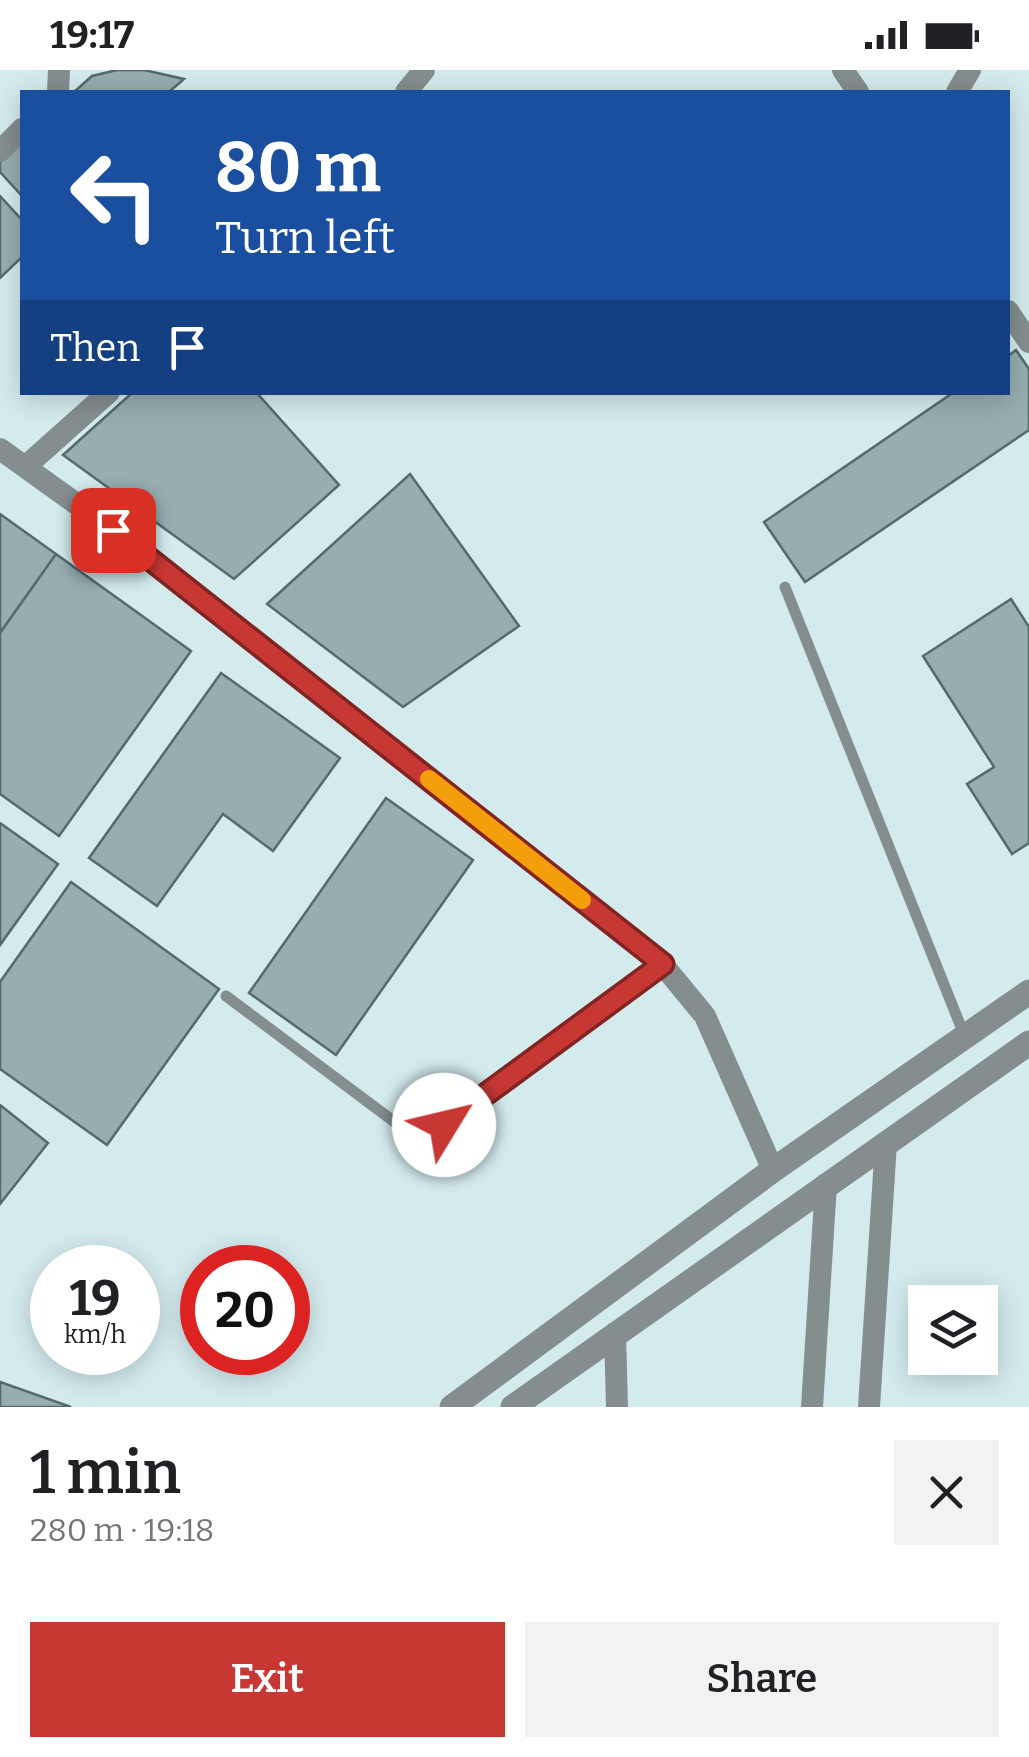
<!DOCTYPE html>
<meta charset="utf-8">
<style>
body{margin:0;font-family:Bitter,serif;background:#f2f2f2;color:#202124;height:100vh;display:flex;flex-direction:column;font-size:38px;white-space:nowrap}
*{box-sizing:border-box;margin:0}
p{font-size:32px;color:#757577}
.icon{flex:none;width:55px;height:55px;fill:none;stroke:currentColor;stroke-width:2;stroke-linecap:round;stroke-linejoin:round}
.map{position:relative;height:1337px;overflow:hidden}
.panel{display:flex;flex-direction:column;background:#fff;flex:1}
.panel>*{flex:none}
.guide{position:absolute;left:20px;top:20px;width:990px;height:305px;border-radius:0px;box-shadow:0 5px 25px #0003;background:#1a4fa0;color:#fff;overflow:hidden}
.buttons{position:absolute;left:908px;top:1215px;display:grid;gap:20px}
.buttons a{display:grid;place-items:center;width:90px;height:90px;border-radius:0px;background:#fff;box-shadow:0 5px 25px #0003;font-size:50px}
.speed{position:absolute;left:30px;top:1175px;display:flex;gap:20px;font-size:50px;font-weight:700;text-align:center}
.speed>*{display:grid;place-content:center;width:130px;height:130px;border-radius:50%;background:#fff;box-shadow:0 5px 25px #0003;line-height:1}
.speed small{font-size:25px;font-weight:400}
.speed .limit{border:15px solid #d22;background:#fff;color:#111}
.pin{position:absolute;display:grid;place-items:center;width:85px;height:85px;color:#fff;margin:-42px;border-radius:20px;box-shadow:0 5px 15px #0006}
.me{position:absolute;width:110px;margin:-55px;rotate:54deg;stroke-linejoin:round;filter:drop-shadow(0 0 8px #0008)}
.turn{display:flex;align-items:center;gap:35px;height:210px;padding:0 30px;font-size:45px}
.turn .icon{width:130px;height:130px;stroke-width:2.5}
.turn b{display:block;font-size:70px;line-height:85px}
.then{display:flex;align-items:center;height:95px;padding:0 30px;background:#0003;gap:20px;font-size:38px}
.round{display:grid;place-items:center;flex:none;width:105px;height:105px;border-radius:0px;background:#f2f2f2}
.headline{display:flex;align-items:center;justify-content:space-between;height:170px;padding:0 30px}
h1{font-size:60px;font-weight:600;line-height:75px}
.primary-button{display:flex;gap:20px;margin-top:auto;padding:20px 30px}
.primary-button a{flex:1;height:115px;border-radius:0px;background:#c73835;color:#fff;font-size:40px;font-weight:600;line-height:115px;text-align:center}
.primary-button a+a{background:#f2f2f2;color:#202124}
.status{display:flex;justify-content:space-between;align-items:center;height:70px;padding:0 50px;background:#fff;direction:ltr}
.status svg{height:28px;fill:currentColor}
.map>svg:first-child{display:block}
</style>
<div class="status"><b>19:17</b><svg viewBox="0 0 49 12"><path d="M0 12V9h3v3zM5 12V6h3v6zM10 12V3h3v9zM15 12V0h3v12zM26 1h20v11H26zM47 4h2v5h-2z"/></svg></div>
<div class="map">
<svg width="1029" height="1337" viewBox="0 0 1029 1337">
<rect width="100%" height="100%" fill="#d4ebee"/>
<!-- building -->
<path fill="#97adb0" stroke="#556a6c" stroke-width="2.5" d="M117,0H144L184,9L169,22H74L92,6Z
M22,71V126L0,102V92Z
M0,126L22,150V187L0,208Z
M1016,280L1029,299V360L805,512L764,452L954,322H1008V286Z
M133,322H256L339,415L234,509L63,385Z
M410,404L519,556L403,637L267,534Z
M0,444L56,484L0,563Z
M56,484L191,581L59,766L0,724V563Z
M1011,529L1029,557V773L1012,784L967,714L994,697L923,586Z
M221,603L340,688L273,781L223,744L157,836L89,788Z
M386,728L473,790L336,985L249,923Z
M0,753L58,794L0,875Z
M71,812L219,919L107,1075L0,999V912Z
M0,1035L48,1073L0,1134Z
M0,1312L71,1337H0Z"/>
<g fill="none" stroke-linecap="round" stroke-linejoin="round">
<!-- service -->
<path stroke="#848e8f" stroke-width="11" d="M785,517L965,967
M226,926L404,1059L428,1063L663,895"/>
<!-- minor -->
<path stroke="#848e8f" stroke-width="22" d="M843,0L858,22
M58,22L59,0
M406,22L424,0
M957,22L970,0
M0,81L22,59
M1008,241L1029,272
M0,379L142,481L663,895L705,946L773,1100
M25,397L109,322
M615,1263L617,1337
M812,1337L826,1114
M869,1337L886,1073"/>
<!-- tertiary -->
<path stroke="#848e8f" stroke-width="25" d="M452,1337L773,1100L1029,922
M513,1337L1029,973"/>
</g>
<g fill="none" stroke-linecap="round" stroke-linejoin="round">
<defs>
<path id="route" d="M113,460L663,894L444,1055"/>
</defs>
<!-- route casing -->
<use href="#route" stroke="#812422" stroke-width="25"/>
<!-- route -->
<use href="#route" stroke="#c73835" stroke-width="18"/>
<!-- slow -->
<path stroke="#f59e0b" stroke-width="18" d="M429,709L582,830"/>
</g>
</svg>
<div class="buttons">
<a><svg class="icon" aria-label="layers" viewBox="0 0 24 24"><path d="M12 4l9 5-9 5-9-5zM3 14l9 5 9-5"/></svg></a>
</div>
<div class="speed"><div>19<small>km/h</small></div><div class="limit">20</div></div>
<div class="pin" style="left:113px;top:460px;background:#d93025"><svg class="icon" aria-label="arrive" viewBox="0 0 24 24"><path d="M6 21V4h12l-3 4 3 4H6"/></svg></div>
<svg class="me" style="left:444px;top:1055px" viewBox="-20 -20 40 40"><circle r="19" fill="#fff"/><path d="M0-13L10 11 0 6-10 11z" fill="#c73835"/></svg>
<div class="guide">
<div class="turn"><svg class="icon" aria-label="left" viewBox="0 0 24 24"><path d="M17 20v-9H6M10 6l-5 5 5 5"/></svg><div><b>80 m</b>Turn left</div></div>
<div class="then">Then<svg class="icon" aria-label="arrive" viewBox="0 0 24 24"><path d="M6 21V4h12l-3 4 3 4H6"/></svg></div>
</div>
</div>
<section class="panel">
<div class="headline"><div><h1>1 min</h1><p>280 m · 19:18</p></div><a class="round"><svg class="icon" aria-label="close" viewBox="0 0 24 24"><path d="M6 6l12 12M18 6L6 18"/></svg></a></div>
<div class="primary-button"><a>Exit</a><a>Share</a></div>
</section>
